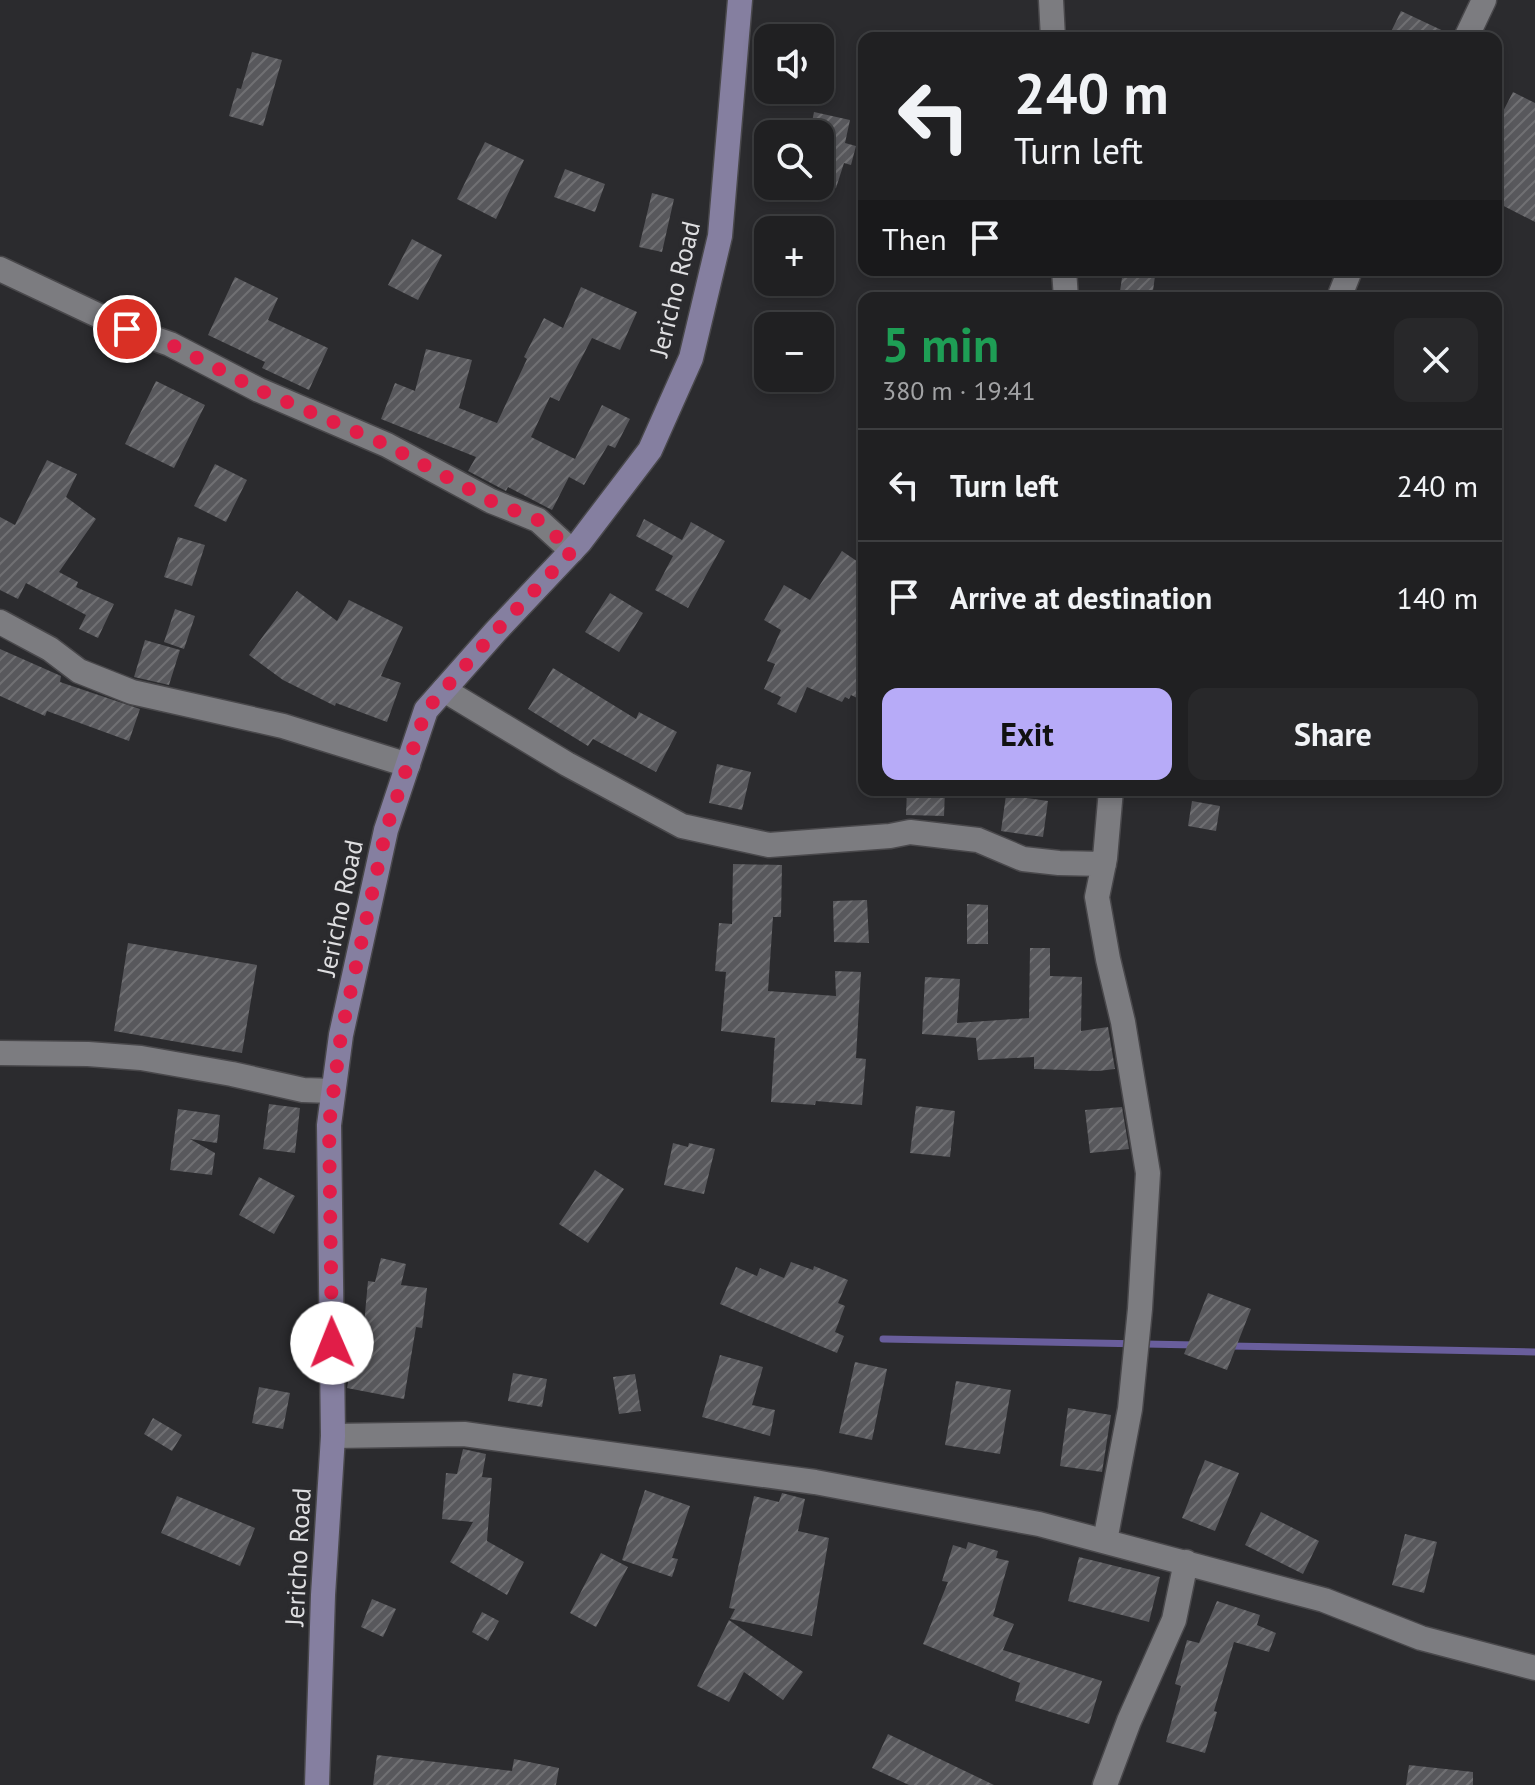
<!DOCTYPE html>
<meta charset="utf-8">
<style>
body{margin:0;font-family:"PT Sans",sans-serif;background:#28282a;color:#f1f3f6;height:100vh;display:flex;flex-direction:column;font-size:30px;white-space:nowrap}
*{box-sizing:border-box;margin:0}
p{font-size:26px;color:#a2a3a5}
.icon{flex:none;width:44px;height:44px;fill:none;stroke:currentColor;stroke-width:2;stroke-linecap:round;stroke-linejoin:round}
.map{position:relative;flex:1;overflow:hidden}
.drawer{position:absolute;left:858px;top:292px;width:644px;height:504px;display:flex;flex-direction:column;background:#202022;border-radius:16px;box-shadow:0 4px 12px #0003,0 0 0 2px #3d3e40}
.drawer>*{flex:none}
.guide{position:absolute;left:858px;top:32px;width:644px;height:244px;border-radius:16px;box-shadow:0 4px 12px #0003,0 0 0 2px #3d3e40;background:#202022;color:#f1f3f6;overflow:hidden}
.controls{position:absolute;left:754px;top:24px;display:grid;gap:16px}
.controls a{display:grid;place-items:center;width:80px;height:80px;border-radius:16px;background:#202022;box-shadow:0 4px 12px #0003,0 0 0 2px #3d3e40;font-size:40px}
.pin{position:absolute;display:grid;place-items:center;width:68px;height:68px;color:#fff;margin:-34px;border:4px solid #fff;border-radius:50%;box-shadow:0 2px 8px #0007}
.me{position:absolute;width:88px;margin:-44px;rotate:359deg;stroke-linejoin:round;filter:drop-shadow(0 0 6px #0008)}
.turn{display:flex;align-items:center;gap:28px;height:168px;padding:0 24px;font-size:36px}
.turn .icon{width:104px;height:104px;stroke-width:2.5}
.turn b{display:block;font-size:56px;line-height:68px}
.then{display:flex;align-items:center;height:76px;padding:0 24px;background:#0003;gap:16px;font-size:30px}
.round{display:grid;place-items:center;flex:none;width:84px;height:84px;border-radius:16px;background:#28282a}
.head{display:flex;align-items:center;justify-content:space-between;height:136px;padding:0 24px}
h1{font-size:48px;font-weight:700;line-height:60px;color:#1e9e55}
.action{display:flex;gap:16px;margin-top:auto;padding:16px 24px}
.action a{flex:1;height:92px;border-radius:16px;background:#b7abf8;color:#111;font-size:32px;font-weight:700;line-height:92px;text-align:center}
.action a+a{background:#28282a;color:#f1f3f6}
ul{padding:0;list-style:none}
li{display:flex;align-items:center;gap:24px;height:112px;padding:0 24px;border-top:2px solid #3d3e40}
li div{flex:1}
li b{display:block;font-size:30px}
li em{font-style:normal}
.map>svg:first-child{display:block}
</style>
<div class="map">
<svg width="1535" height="1785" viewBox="0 0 1535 1785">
<defs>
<pattern id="building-hatch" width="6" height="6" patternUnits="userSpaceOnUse" patternTransform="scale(2)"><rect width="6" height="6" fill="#58585c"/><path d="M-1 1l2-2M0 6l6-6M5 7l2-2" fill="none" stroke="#707073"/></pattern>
</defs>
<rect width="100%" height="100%" fill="#2b2b2e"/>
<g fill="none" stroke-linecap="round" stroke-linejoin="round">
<!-- stream -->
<path stroke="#695e9c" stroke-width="7" d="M883,1339L1196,1345
M1229,1346L1535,1352"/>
</g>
<!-- building -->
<path fill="url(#building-hatch)" d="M1401,11L1452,35L1451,38H1388Z
M252,52L282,60L263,126L229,116L237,88L241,89Z
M1513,92L1535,103V222L1496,202V125Z
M814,112L850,120L845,143L856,146L851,165L844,163L836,188L820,183V134L810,132Z
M485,142L524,160L496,219L457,199Z
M565,169L605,184L595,212L554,197Z
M652,193L674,199L662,252L639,247Z
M412,239L442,255L418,300L388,285Z
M1123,271L1155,276L1152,298H1119Z
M235,277L278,298L268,320L328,348L309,390L262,368L265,362L208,335Z
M581,287L637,312L620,350L592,338L559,401L550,397L531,437L575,459L602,405L630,419L615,448L608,445L584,485L569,477L552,510L508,487L506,491L468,471L476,457L381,419L395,383L415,391L426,349L472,360L459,408L497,423L527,359L524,357L544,318L563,328Z
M156,381L205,405L174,468L125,444Z
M47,460L77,474L66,497L96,519L59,572L78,582L76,587L114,604L98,638L79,629L86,615L26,583L18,599L0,590V517L15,525Z
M215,464L247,480L226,522L194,506Z
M644,519L682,540L691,522L725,541L688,608L655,590L673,556L636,536Z
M178,537L205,545L192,586L164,577Z
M842,551L864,566V688L859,699L851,695L849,699L845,697L842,702L807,687L796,713L777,704L781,697L764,689L775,664L767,661L781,630L764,620L784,585L810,600Z
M297,591L337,621L349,600L403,627L381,676L401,683L387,722L336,703L335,706L283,680L249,655Z
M610,593L643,613L619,652L585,632Z
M175,609L195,616L184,649L164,642Z
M145,640L180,650L169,685L134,677Z
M0,649L61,676L60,682L140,709L129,741L47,711L45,716L0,696Z
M553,668L636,719L639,712L677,732L656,772L593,739L588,746L528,709Z
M717,764L751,772L742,810L709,803Z
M907,790H945L944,816L906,815Z
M1006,795L1048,801L1043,837L1001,831Z
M1192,801L1220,806L1216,831L1188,826Z
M733,864L782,865L781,917H773L768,991L836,996L835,971L861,972L856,1058L866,1059L862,1105L816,1101L815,1105L771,1102L775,1038L721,1031L726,972L715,971L719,923L732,924Z
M867,900L869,943L834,942L833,901Z
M967,904L988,905V944H967Z
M128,943L257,965L242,1053L114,1031Z
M1030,948H1050V976L1082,977L1081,1031L1108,1027L1115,1069L1098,1071L1034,1069V1057L978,1060L976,1038L922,1034L925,977L960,979L957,1023L1029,1018Z
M269,1104L300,1108L295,1153L263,1149Z
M916,1106L955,1111L950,1157L910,1153Z
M1122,1107L1129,1149L1090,1153L1085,1110Z
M178,1109L220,1115L217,1143L190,1139L215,1153L212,1175L170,1170Z
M673,1143L688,1147L689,1143L715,1149L704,1194L664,1185Z
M595,1170L624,1189L588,1243L559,1224Z
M259,1177L295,1196L274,1234L239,1215Z
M381,1258L406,1264L401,1285L427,1288L422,1328L416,1327L404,1399L347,1388L355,1344L362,1346L368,1281L375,1282Z
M791,1262L813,1270L814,1266L848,1280L838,1303L845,1306L835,1332L844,1336L837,1353L720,1304L736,1267L757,1276L760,1268L784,1278Z
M1208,1293L1251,1309L1227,1370L1184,1354Z
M720,1355L763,1367L752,1405L775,1410L770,1436L702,1417Z
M855,1362L887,1369L872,1440L839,1433Z
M513,1373L547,1379L542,1407L508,1401Z
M635,1374L641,1411L619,1414L613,1377Z
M956,1381L1011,1390L1000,1454L945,1445Z
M259,1387L290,1393L283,1429L252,1423Z
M1068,1408L1111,1415L1102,1472L1060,1466Z
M153,1418L182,1435L172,1451L144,1434Z
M463,1449L486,1454L482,1477L492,1478L487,1541L524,1562L507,1595L450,1562L473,1522L442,1519L446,1473L457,1474Z
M1205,1460L1239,1473L1215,1531L1182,1518Z
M645,1490L690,1506L672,1558L678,1559L672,1577L622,1560Z
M782,1493L805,1499L798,1531L829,1538L812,1636L730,1619L735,1609L729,1608L754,1496L779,1502Z
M177,1496L255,1528L240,1566L161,1533Z
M1261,1512L1319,1541L1303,1574L1245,1545Z
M1405,1534L1437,1542L1424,1593L1392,1585Z
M968,1542L998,1551L996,1558L1009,1561L993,1616L1014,1624L1003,1650L1102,1681L1089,1724L1015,1701L1020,1683L923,1644L948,1582L942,1581L953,1545L966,1549Z
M601,1553L628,1567L596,1627L570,1613Z
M1079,1557L1160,1577L1149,1622L1068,1601Z
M372,1599L396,1609L383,1637L361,1627Z
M1217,1601L1260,1615L1257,1625L1276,1633L1269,1652L1234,1642L1214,1711L1217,1712L1205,1753L1166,1742L1181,1686L1175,1684L1187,1640L1199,1643Z
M482,1612L499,1621L488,1641L472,1632Z
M729,1620L803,1672L783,1700L744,1672L729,1702L697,1686Z
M888,1734L994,1785H909L872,1768Z
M377,1755L512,1771L514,1759L559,1768L556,1785H373Z
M1409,1765L1473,1772V1785H1406Z"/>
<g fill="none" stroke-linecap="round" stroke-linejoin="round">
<defs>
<path id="street" d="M1051,0L1053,38
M1466,38L1484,0
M0,269L127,329L170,344L259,390L387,445L491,501L538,520L572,551
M1064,270L1066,298
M1339,298L1350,270
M0,622L50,649L79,671L132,692L283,726L408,765
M444,690L567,764L682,826L769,845L890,836L910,832L978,840L1023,859L1059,863L1104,864
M0,1053L88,1054L141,1058L232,1074L303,1090L333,1091
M333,1436L464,1434L815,1482L1039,1524L1324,1600L1421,1638L1535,1668
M1105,1541L1130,1409L1140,1309L1148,1173L1123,1022L1108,959L1097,897L1105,858L1111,790
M1105,1785L1129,1721L1174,1620L1186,1562"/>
<path id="secondary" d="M317,1785L323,1595L333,1436L329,1125L341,1035L386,830L426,710L496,631L580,542L650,450L691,358L720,236L740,0"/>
</defs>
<!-- street casing -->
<use href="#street" stroke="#49484b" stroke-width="27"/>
<!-- secondary casing -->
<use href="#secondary" stroke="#49484b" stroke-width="27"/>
<!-- street -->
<use href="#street" stroke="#7c7c80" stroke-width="24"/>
<!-- secondary -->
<use href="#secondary" stroke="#857fa0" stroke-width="24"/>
</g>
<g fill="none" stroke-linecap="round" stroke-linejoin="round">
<!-- route -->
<path stroke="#e11d48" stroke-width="14" stroke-dasharray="0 25.2" d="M127,329L170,344L259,390L387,445L491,501L538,520L572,551L496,631L426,710L386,830L341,1035L329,1125L332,1343"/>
</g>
<g text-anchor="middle" stroke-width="8" stroke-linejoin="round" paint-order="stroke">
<!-- street labels -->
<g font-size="26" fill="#dedee0" stroke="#2b2b2e">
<text transform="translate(675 289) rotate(-76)" y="9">Jericho Road</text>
<text transform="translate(340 908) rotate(-78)" y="9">Jericho Road</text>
<text transform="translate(298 1557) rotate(-87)" y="9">Jericho Road</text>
</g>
</g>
</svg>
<div class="controls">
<a><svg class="icon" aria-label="sound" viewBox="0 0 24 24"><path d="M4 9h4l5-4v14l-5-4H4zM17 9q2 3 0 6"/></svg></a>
<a><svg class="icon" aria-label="search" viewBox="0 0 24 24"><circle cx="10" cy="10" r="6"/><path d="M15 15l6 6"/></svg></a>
<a>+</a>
<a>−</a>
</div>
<div class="pin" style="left:127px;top:329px;background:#d93025"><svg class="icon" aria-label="arrive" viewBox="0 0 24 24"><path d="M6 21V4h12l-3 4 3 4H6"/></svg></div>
<svg class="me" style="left:332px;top:1343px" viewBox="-20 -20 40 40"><circle r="19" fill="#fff"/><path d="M0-13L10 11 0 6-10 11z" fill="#e11d48"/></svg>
<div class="guide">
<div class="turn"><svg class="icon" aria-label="left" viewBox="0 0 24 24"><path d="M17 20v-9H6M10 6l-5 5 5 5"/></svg><div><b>240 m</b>Turn left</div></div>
<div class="then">Then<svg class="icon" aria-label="arrive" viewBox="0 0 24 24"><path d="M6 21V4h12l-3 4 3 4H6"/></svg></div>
</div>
<section class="drawer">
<div class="head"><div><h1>5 min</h1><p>380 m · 19:41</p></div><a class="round"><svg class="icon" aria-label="close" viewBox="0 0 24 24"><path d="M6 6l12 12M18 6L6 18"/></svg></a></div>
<ul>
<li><svg class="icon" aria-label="left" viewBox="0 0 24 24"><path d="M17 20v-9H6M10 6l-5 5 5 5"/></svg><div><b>Turn left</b></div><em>240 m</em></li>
<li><svg class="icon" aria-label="arrive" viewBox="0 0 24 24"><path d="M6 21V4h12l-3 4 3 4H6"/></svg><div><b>Arrive at destination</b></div><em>140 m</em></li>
</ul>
<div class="action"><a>Exit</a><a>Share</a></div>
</section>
</div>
